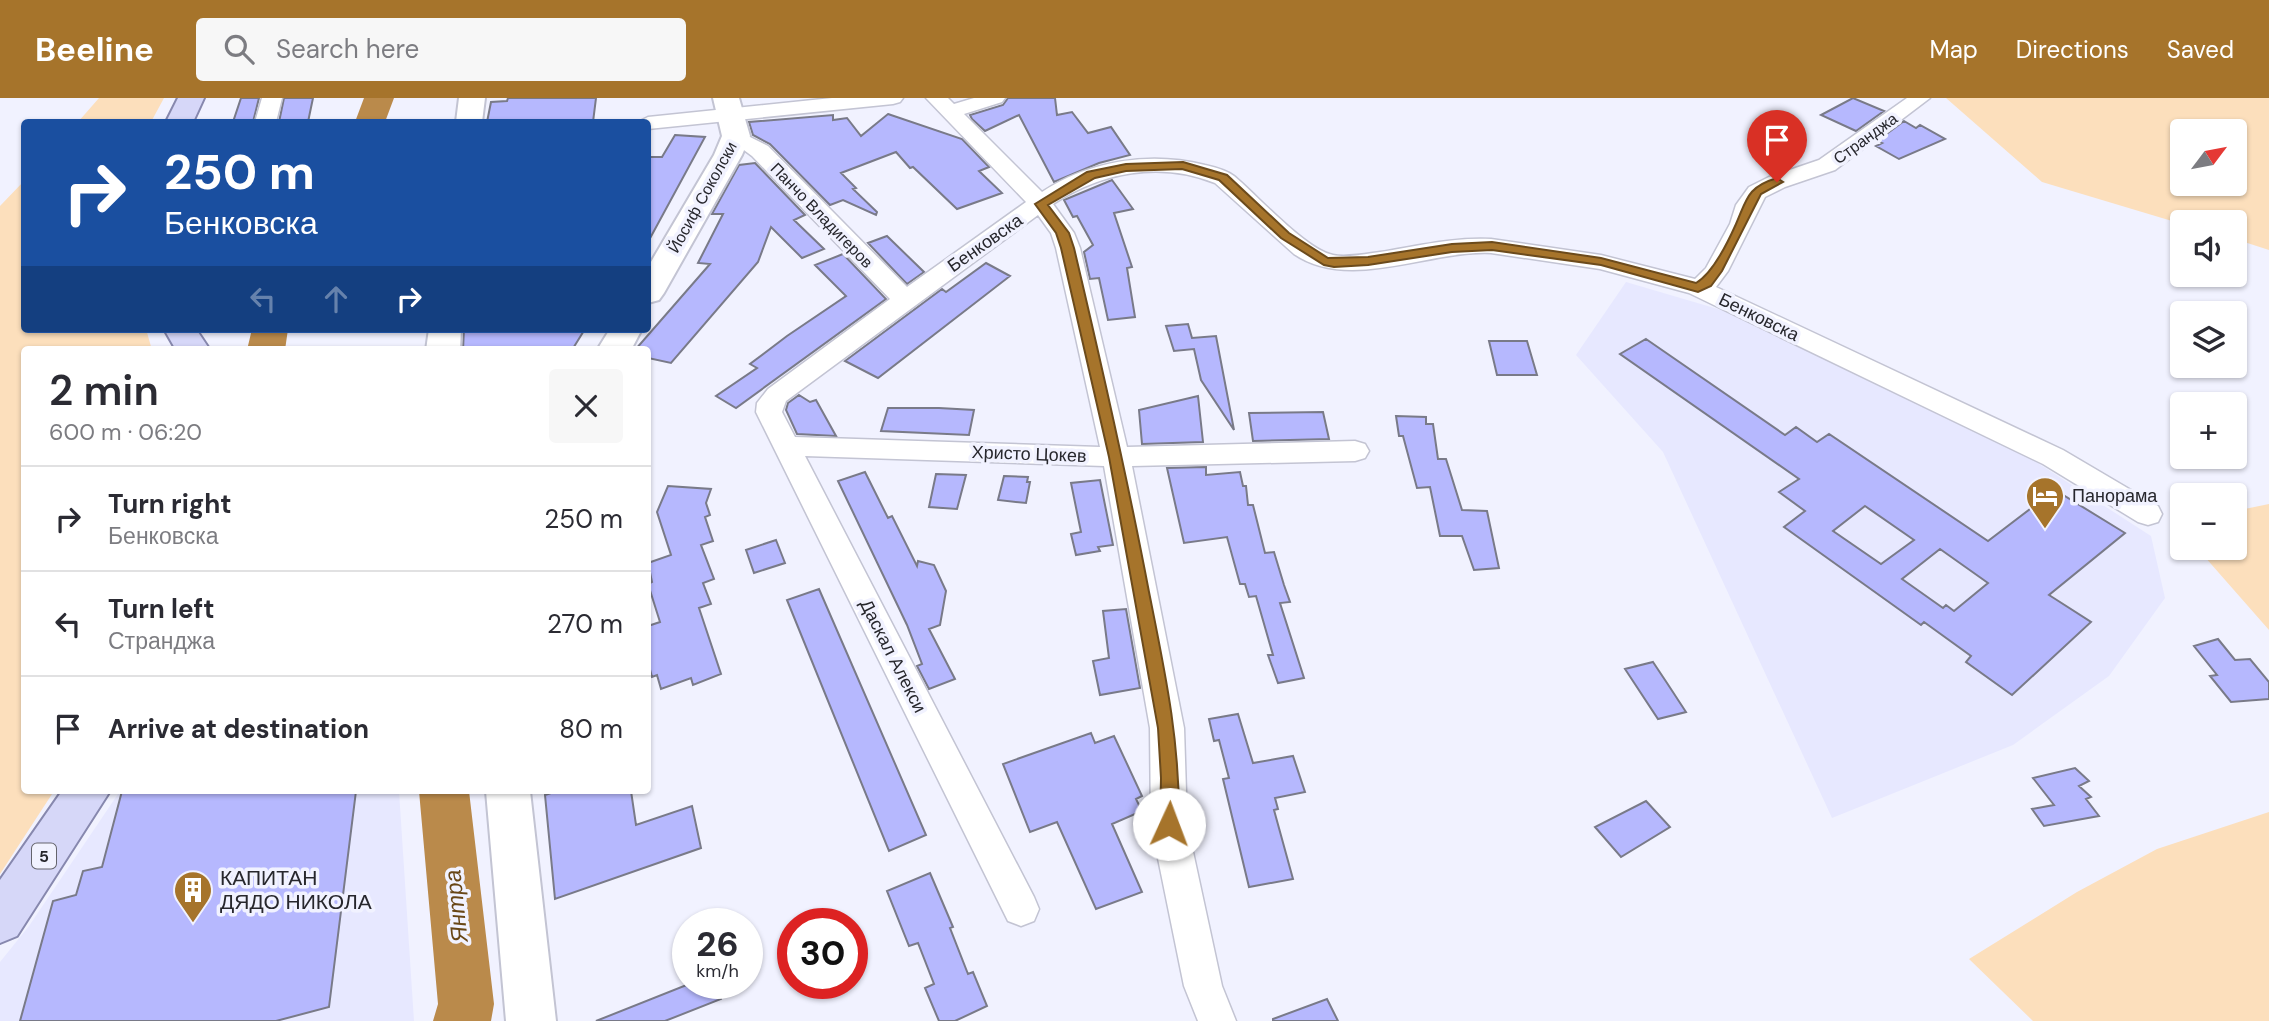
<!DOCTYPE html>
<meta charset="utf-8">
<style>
body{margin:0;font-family:"DM Sans",sans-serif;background:#f7f7f7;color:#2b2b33;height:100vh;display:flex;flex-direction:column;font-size:26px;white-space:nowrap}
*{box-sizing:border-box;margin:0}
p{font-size:23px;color:#7c7c81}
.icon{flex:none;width:38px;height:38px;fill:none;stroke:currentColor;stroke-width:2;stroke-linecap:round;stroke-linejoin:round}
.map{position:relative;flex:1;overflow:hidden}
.drawer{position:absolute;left:21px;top:248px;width:630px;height:448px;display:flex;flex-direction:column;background:#fff;border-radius:7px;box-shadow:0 2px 5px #0004}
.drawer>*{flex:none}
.top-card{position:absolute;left:21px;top:21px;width:630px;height:214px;border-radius:7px;box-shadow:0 2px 5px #0004;background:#1a4fa0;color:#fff;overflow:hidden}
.needle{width:46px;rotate:58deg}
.tools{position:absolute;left:2170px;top:21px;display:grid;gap:14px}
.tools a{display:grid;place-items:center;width:77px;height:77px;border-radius:7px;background:#fff;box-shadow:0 2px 5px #0004;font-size:35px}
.speed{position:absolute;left:672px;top:810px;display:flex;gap:14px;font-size:35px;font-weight:700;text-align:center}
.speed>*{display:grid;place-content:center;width:91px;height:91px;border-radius:50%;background:#fff;box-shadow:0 2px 5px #0004;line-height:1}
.speed small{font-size:18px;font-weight:400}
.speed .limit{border:10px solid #d22;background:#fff;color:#111}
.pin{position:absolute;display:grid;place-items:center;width:60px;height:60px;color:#fff;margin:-72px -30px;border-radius:50% 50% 50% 0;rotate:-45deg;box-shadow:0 0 7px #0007}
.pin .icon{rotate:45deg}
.me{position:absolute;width:77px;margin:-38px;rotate:2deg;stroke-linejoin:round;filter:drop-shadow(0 0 5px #0008)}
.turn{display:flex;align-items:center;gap:24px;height:147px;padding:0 28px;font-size:32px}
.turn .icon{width:91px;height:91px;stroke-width:2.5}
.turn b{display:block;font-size:49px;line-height:60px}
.lanes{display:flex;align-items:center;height:66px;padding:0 28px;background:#0003;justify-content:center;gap:35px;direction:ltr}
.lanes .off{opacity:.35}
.round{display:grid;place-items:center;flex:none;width:74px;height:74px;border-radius:7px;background:#f7f7f7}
.headline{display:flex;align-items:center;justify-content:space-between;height:119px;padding:0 28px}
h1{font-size:42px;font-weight:600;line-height:52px}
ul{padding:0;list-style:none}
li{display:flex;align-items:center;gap:21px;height:105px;padding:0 28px;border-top:2px solid #e1e1e2}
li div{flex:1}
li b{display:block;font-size:26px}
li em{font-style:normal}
header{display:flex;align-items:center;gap:42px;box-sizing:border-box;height:98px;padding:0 35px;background:#a6742b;color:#fff}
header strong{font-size:33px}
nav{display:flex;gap:38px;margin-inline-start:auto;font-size:24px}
.search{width:490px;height:63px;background:#f7f7f7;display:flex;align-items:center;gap:18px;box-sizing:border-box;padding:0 24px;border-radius:7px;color:#7c7c81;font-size:26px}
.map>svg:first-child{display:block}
</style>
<header>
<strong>Beeline</strong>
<div class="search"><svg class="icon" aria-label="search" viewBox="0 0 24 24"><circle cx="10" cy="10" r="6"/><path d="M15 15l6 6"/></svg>Search here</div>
<nav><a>Map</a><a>Directions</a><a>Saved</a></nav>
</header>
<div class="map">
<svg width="2269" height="923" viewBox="0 0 2269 923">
<rect width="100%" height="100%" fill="#f1f2ff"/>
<!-- built -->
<path fill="#e7e8ff" d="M1626,184L1728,214L2033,362L2151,438L2165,500L2109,578L2013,647L1832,720L1663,354L1576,257Z
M120,693H399L414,923H0V864L29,828Z"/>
<!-- green -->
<path fill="#fcdfbc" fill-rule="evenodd" d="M99,0H164L151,24H78Z
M1946,0H2269V152L2235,141V124L2182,126L2042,84ZM2235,33V86H2182V33Z
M24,83V231H146L152,252H24V693H54L0,776V108Z
M2269,406V532L2197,450H2235V413Z
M2269,714V923H2033L1969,861L2077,794L2157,751Z"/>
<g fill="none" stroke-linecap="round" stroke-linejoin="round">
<!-- river -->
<path fill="#ba8a4b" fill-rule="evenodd" d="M364,0H394L385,24H355Z
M252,231H288L285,252H247Z
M419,693H469L494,906L491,923H433L438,906Z"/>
</g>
<!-- building -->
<path fill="#b6b8fe" stroke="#797a88" stroke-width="2" fill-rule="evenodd" d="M241,0H259L253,24H233Z
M284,0H313L308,24H279Z
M508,0H596L593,24H487L491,4L507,3Z
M1008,0H1055L1057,17L1072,14L1088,35L1111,29L1130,57L1099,65L1054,84L1019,17L985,33L972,21L970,17L1003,7Z
M1853,0L1884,13L1856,33L1821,17Z
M888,16L962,41L989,69L979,73L1002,95L957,111L913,69L910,70L896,54L841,75L856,90L853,91L877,114L876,117L843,102L830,107L770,46L753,37L749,24L833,17V22L847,20L861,38Z
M1904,23L1916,30L1920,27L1945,41L1899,61L1876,48L1882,45L1877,43Z
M675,37L705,39L648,144V59H662Z
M755,65L805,117L794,122L824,151L802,160L771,129L758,164L671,265L648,260V252H635L710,166L698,165L723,116H712L739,67Z
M1112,82L1133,111L1114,115L1132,169L1127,170L1135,219L1108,222L1099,180L1090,181L1084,154L1093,147L1077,118L1073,119L1064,102Z
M887,138L924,174L907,186L868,145Z
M843,156L886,201L736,310L716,298L757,270L750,266L787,238L846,198L815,167Z
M986,165L1010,178L878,280L845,263L942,191L946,194Z
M1188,226L1192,240L1216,238L1234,332L1201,282L1194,251L1174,253L1166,228Z
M464,231H585L572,252H463Z
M1646,241L1785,337L1796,329L1817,344L1829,336L1988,443L2055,392L2125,435L2049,497L2091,524L2012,597L1966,564L1971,558L1924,524L1921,527L1784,429L1805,413L1779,394L1799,381L1620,256ZM1865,408L1914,442L1881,466L1833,433ZM1940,451L1988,485L1954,513L1946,507L1943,510L1902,481Z
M1489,243H1527L1537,277H1497Z
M799,297L810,304L816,302L836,338L797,336L786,312L788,305Z
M1198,298L1203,344L1142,346L1139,312Z
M888,310H939L974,312L969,337L881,333Z
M1323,314L1329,341L1253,343L1249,315Z
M1396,318L1426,319V326H1433L1438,361H1446L1462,412L1487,413L1499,470L1474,472L1462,438H1440L1430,389L1417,390L1403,338H1399Z
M1206,369V377L1240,374L1243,388H1246L1248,407H1253L1265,455L1274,454L1284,487L1290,504L1280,505L1304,580L1278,585L1268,557H1273L1256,498L1249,499L1245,486H1240L1227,439L1184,445L1167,370Z
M865,374L888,420L892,418L917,468L918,463L934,467L946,493L940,527L929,531L955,581L929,591L917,568L922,566L907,527L838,383Z
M936,376L966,377L957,411L929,409Z
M1004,378L1028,379L1027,384H1030L1026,405L998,402Z
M1100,382L1113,447L1098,449L1100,453L1076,457L1071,436L1081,434L1071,385Z
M668,388L711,391L706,405L710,417L705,419L713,443L701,447L714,481L703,485L711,506L699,510L721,576L693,587L691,580L661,591L657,577L652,579L648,564V528L660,524L648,486L652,484L648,465L671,457L657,414Z
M776,442L785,465L754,475L746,452Z
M819,491L926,737L889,753L787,502Z
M1126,511L1140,590L1100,597L1093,563L1109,560L1103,513Z
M2218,541L2235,562L2250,561L2269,584V601L2231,604L2210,578L2217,577L2194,548Z
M1653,564L1667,585L1686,614L1658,621L1625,571Z
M1238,616L1253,665L1293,658L1305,694L1275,700L1278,711L1274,712L1293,781L1249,789L1223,681L1229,680L1219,642L1214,643L1209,621Z
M1091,635L1095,645L1114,638L1142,698L1136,701L1142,713L1112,726L1142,794L1096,811L1057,724L1030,734L1003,666Z
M2075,670L2089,683L2079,688L2091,699L2086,701L2099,718L2044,728L2032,711L2054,707L2033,680Z
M122,693H356L329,909L276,923H20L53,803L76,797L83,773L102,769Z
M557,693H631L636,727L692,708L701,750L555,801L545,697Z
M1646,703L1670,729L1621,759L1595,729Z
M930,775L953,829L950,830L968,876L973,874L987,908L955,923H939L925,890L934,886L918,845L909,848L887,793Z
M689,886H717L721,901L665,923H596Z
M1327,901L1338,923H1273V921Z"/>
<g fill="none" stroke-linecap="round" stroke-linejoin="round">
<defs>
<path id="street" d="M262,0H282L276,24H255Z
M832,0H903L900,4L893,6L648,31V24H638L648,19Z
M926,0H948L954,6L974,0H1005L1002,4L964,16L1042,94C1089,63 1149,53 1205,67C1214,69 1226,72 1234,78C1257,97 1306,152 1333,157C1347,160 1366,156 1380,154C1417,148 1454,139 1491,141L1601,157L1695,181L1706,170L1730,126L1736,107L1749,89L1769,79L1819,62L1907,0H1930L1835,72L1785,89L1765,99L1728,173L1716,189L2063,352L2158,408L2162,416L2158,424L2148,427L2138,424L2043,366L1689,195L1600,171L1491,155C1429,152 1349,194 1294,156L1215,85C1160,63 1102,74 1053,106L1074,135L1080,150L1127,349L1355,343L1365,346L1369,353L1365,360L1355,363L1132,368L1184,630L1187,726L1222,888L1236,923H1198L1184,888L1151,726L1150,630L1104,368L805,358L1034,799L1039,811L1034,823L1021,828L1008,823L756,314L757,305L768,291L890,201L752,58L725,38L728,33L736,32L768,48L907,189L1026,104ZM1038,117L1051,135L1056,150L1100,349L795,339L782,314L786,303Z"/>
<path id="secondary" d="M459,0H485L482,24H456Z
M713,0H739L750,38L742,57L664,195L659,202L648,205V169L714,57L722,38Z
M429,231H461L460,252H426Z
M610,231H642L631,252H597Z
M486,693H530L556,923H506Z"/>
<path id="primary" d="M178,0H204L193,24H166Z
M164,231H196L210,252H176Z
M62,693H110L17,838L0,845V782Z"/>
</defs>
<!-- street casing -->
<use href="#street" stroke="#c3c4d3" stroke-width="3"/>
<!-- secondary casing -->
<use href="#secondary" stroke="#c3c4d3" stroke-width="4"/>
<!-- primary casing -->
<use href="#primary" stroke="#8788ae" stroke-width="4"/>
<!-- street -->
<use href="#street" fill="#fff" fill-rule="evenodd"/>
<!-- secondary -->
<use href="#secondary" fill="#fff" fill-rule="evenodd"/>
<!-- primary -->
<use href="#primary" fill="#d6d7f8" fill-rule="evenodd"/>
</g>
<!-- route -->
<path fill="#a6742b" stroke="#6c4b1c" stroke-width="2" d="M1183,64L1227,77L1289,135L1328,160L1368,159L1452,146L1492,144L1601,160L1696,185C1713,175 1728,144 1736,126C1747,101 1747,89 1777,80L1783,84L1761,96L1722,173L1711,188L1698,194L1601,167L1492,152L1452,154L1368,167L1334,169L1324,167L1281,140L1219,82L1182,71L1126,73L1095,80L1048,107L1069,135L1074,150C1101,264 1127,378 1149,494C1165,574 1180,643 1179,726L1176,732L1169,734L1163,732L1160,726L1161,680L1158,630L1109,359L1061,150L1056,135L1035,106L1087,74L1126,66Z"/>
<!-- icons -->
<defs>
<symbol id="hotel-pin" viewBox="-11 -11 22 30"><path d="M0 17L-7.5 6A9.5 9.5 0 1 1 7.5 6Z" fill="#a6742b" stroke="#f1f2ff"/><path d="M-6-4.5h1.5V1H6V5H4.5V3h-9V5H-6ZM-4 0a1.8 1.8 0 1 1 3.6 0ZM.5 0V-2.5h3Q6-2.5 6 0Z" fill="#fff"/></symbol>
<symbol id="building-pin" viewBox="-11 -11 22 30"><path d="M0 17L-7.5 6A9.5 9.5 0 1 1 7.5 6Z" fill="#a6742b" stroke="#f1f2ff"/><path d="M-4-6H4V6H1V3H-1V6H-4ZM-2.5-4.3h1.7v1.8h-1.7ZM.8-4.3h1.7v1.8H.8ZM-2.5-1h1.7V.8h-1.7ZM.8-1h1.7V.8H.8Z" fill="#fff"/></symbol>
</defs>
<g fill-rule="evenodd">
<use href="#hotel-pin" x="2023" y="376" width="44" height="60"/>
<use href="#building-pin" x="171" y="770" width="44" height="60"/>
</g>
<g text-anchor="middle" stroke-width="7" stroke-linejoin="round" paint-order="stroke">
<!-- far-street labels -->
<g font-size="16" fill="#27272d" stroke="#f1f2ff">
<text transform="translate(1865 40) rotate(-36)" y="6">Странджа</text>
<text transform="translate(702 99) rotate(-61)" y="6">Йосиф Соколски</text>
<text transform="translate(822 117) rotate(46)" y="6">Панчо Владигеров</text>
</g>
<!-- shield labels -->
<rect fill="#f1f2ff" stroke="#64646c" stroke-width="2" x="32" y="745.5" width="24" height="25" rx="5"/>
<g font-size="16" font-weight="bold" fill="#27272d">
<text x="44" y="764">5</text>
</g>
<!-- street labels -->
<g font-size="18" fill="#27272d" stroke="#f1f2ff">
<text transform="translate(985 145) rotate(-35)" y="6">Бенковска</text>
<text transform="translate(1759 219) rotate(26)" y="6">Бенковска</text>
<text transform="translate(1029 356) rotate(2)" y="6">Христо Цокев</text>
<text transform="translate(893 558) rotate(63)" y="6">Даскал Алекси</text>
</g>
<!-- poi labels -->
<g font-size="18" fill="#27272d" stroke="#f1f2ff" text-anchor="start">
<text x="2072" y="404">Панорама</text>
</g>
<!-- near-poi labels -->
<g font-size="21" fill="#27272d" stroke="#f1f2ff" text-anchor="start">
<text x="220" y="787">КАПИТАН<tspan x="220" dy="24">ДЯДО НИКОЛА</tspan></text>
</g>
<!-- near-water labels -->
<g font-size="23" font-style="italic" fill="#684616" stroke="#f1f2ff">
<text transform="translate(456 808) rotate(-96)" y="8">Янтра</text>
</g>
</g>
</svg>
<div class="tools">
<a><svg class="needle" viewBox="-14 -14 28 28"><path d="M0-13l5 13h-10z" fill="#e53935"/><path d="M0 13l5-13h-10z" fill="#7c7c81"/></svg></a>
<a><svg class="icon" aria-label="sound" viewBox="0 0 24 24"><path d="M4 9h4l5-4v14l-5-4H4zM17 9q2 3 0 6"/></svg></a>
<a><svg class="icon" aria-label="layers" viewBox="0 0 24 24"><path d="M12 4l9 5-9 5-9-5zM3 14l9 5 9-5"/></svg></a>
<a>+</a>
<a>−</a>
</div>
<div class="speed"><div>26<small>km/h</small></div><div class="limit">30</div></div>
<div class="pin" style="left:1777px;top:84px;background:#d93025"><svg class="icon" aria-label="arrive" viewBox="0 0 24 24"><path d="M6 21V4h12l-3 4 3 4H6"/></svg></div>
<svg class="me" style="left:1169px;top:726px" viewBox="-20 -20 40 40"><circle r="19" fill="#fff"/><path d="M0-13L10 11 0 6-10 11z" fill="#a6742b"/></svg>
<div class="top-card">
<div class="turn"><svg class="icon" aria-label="right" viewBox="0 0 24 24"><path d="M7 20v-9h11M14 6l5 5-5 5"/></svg><div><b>250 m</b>Бенковска</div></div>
<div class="lanes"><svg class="icon off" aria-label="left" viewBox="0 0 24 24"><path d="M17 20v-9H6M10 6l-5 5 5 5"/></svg><svg class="icon off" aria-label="ahead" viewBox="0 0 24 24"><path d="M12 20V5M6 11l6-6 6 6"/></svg><svg class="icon" aria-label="right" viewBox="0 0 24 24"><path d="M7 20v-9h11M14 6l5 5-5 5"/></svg></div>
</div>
<section class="drawer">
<div class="headline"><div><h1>2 min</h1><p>600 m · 06:20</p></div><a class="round"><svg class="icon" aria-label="close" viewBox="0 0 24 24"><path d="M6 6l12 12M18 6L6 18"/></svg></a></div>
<ul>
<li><svg class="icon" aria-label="right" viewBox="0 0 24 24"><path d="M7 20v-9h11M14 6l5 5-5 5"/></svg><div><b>Turn right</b><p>Бенковска</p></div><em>250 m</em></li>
<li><svg class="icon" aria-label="left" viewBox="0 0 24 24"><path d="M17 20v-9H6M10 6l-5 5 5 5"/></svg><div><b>Turn left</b><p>Странджа</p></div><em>270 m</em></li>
<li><svg class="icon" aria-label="arrive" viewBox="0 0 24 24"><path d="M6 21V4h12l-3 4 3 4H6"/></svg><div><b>Arrive at destination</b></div><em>80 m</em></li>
</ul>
</section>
</div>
